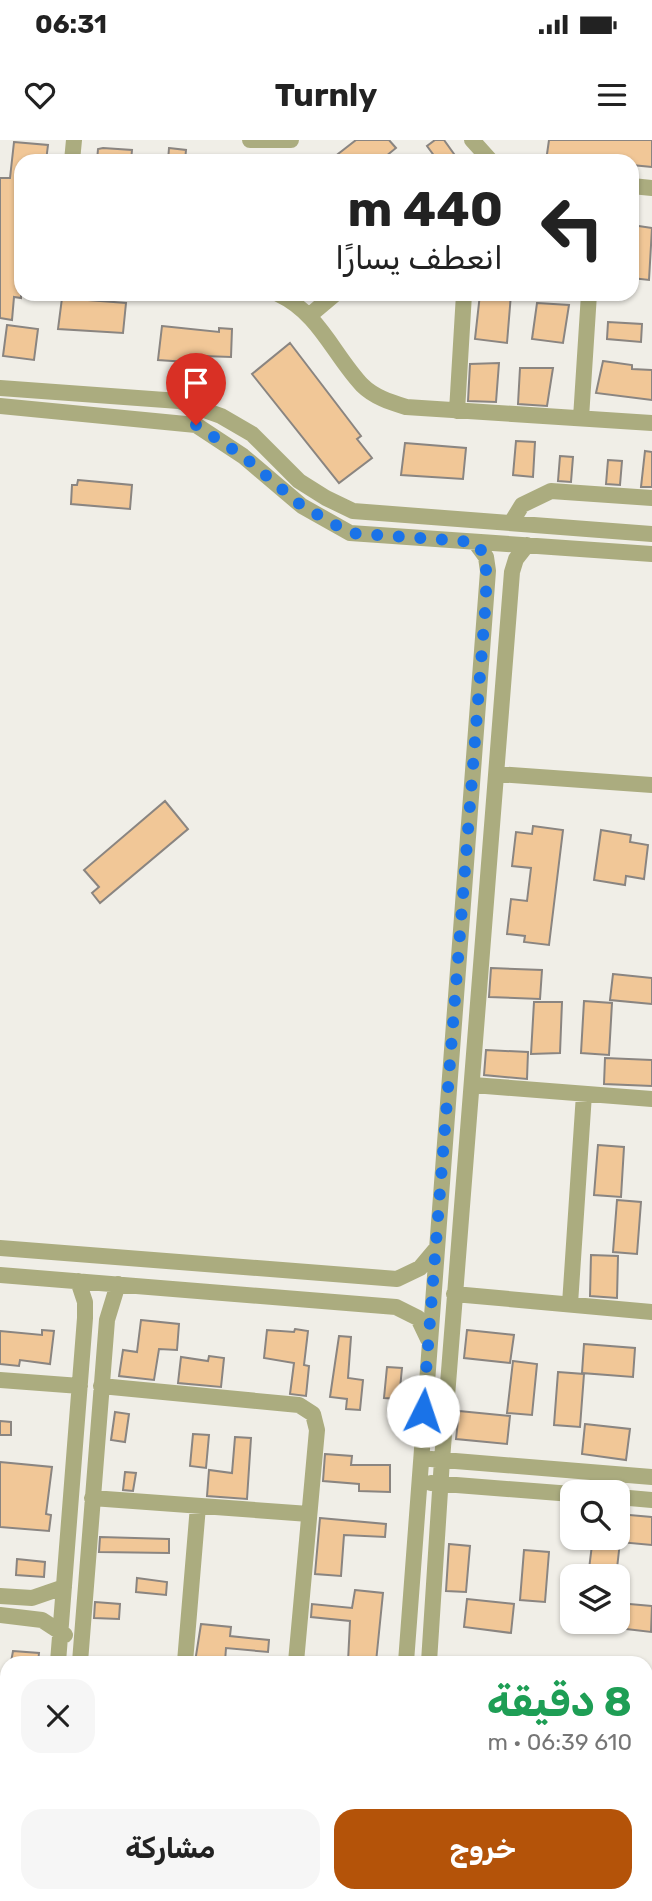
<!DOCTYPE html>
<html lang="ar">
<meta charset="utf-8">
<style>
body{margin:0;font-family:Rubik,Cairo,sans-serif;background:#f6f6f6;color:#222;direction:rtl;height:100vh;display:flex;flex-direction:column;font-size:26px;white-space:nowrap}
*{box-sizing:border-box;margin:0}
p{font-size:23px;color:#767676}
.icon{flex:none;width:38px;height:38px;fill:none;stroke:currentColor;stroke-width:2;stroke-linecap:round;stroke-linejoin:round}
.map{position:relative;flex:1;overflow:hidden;direction:ltr}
.sheet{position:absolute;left:0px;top:1516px;width:653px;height:247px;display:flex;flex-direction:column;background:#fff;border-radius:21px 21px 0 0;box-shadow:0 2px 5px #0004;direction:rtl}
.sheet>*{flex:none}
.banner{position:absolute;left:14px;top:14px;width:625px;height:147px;border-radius:21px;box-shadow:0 2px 5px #0004;direction:rtl;background:#fff;color:#222;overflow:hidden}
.tools{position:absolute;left:560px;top:1340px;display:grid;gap:14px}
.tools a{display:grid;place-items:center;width:70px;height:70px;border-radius:14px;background:#fff;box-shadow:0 2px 5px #0004;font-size:35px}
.pin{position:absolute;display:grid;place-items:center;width:60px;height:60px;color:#fff;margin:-72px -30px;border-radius:50% 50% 50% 0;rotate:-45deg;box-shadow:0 0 7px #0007}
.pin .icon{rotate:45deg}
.me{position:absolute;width:77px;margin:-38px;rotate:4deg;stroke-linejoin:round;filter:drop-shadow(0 0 5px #0008)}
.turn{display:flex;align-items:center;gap:24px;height:147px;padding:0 21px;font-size:32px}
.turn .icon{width:91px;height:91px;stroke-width:2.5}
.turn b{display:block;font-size:49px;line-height:60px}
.round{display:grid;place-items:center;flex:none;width:74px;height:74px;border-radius:21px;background:#f6f6f6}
.overview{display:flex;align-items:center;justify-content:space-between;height:119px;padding:0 21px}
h1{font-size:42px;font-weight:700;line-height:52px;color:#1e9e55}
.primary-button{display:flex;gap:14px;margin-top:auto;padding:14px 21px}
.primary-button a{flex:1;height:80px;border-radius:21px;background:#b45309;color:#fff;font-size:28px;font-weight:700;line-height:80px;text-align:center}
.primary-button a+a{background:#f6f6f6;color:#222}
.status{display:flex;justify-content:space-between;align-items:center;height:49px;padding:0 35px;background:#fff;direction:ltr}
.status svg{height:19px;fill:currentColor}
header{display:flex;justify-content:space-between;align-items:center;height:91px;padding:0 21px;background:#fff;font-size:32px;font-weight:700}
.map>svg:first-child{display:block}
</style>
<div class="status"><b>06:31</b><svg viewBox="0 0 49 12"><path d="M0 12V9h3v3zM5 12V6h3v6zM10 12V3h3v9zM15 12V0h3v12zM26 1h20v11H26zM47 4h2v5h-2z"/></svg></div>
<header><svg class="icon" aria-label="menu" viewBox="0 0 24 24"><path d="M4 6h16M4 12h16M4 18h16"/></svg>Turnly<svg class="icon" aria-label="heart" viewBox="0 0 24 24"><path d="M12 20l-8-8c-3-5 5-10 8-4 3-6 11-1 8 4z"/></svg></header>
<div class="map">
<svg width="652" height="1761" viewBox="0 0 652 1761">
<rect width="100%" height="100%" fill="#f0eee7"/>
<!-- building -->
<path fill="#f1c797" stroke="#8a8581" stroke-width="2" d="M356,0H389L396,8L380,21H329Z
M435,0H444L459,21H438L427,6Z
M549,0H652V27L632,25V21H546Z
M14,2L48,5L46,21H21V158L14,157L12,180L0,178V38H10Z
M103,8L132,10L131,21H97L98,9Z
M169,8L186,10L185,21H168Z
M632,85L652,88L649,140L632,138Z
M480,154H511L507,203L475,199Z
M62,158L126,163L123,193L58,189Z
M537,163L569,165L563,203L532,199Z
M608,182L642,184L641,202L607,199Z
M7,185L38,189L34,220L3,216Z
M162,186L219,192V188L232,189L231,217L203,216L202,223L158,220Z
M290,203L361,296L357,299L372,318L339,343L252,234Z
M603,221L632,225V229L652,230V260L596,253Z
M499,223L496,262L468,261L470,224Z
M520,228H553L547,266L518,264Z
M516,301L535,302L533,337L513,335Z
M405,303L466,308L463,339L401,335Z
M645,311L652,312V347H641Z
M560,316L573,317L571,342L558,341Z
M608,320L622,321L620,345L606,344Z
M78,340L132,345L130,369L71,364L72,345H77Z
M165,661L188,689L100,763L92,753L99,747L84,730Z
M533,686L563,690L549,805L524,802L525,796L507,794L511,759L527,761L531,728L512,726L516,692L532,694Z
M601,690L631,695L630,702L648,705L644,739L626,736L625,745L594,740Z
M491,828L542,830L540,859L489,857Z
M613,834L652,838V864L610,860Z
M584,861L612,863L609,915L581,913Z
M534,862H562L560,913L531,914Z
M486,910L528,912L527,939L484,935Z
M605,918L652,920V946L604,944Z
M598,1005L624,1007L621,1057L594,1055Z
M617,1060L641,1062L637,1114L613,1112Z
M591,1115L618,1116L617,1158L590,1156Z
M141,1180L179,1184L177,1210L159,1209L154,1240L119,1236L123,1210L137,1212Z
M295,1189L308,1191L304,1225L309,1226L306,1256L290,1254L294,1223L264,1218L267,1190L294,1192Z
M42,1190L54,1191L50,1224L20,1220L19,1226L0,1224V1191L42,1195Z
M467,1190L514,1195L510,1223L464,1218Z
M339,1196L351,1197L348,1238L363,1240L360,1270L346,1269L347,1259L330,1257Z
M584,1204L635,1208L633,1237L582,1233Z
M209,1216L224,1218L221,1247L178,1243L181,1217L208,1221Z
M513,1221L537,1224L532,1275L507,1273Z
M387,1227L402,1228L399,1259L384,1258Z
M558,1232L584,1234L580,1287L554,1285Z
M459,1271L510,1276L507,1304L456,1299Z
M115,1272L129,1274L125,1302L111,1300Z
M0,1281L11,1282V1295H0Z
M585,1284L630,1289L626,1320L582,1314Z
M193,1294L209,1295L206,1328L190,1326Z
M235,1297L251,1298L247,1359L207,1356L209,1330L232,1333Z
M325,1314L352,1316L351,1325H390V1352L359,1351V1344L323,1341Z
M0,1322L52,1327L46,1374L51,1375L49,1391L0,1387Z
M125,1332L136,1333L133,1351L123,1350Z
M618,1374L652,1377V1405L620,1402L616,1437H588L592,1405L606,1407L607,1398H618Z
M320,1378L386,1384L385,1397L344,1395L341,1436L315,1434Z
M100,1397L169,1399V1413L99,1412Z
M449,1404L470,1406L466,1452L446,1451Z
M524,1410L549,1412L545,1462L520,1460Z
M17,1419L45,1422L44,1437L16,1435Z
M137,1438L167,1442L166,1455L136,1452Z
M355,1450L383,1453L376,1522H348L350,1481L311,1477L312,1464L352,1468Z
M467,1459L514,1464L511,1493L464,1487Z
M95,1462L120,1464L119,1479L94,1478Z
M618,1463L652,1466L651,1492L618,1488Z
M201,1484L231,1487L230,1496L269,1500L268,1512L226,1508L225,1522H195Z
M13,1511L39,1513L38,1522H11Z"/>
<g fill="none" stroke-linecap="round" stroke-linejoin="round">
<!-- minor -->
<path stroke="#abac7f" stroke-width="16" d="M250,0H291
M472,0L491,21
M72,21L74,0
M632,46L652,48
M278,154C319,173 333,214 362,245C374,257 390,262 406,267L652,283
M310,175L335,154
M0,248L179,261L221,276L252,294L299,341L326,358L353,371L652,394
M0,266L196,285L243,316L302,366L350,393L652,414
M457,271L464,154
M581,278L589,154
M511,383L522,365L551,351L652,358
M497,634L652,645
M473,945L652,959
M0,1108L397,1139L420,1128L436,1109
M0,1135L396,1167L418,1178L428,1199
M454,1154L652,1172
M570,1164L584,954
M0,1240L80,1246
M101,1246L299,1265L313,1274L317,1290L296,1522
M431,1319L652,1337
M431,1343L572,1354
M618,1357L652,1360
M92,1358L309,1374
M0,1456L32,1458L64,1447
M0,1475L42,1480L65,1495
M58,1522L85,1178V1162L78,1141
M80,1522L107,1180L118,1144
M185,1522L198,1366
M406,1522L488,431L486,417L475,402
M429,1522L442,1320L512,432L516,419L527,405
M646,1598H652
M646,1614L652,1617
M39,1761L40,1755
M62,1761L63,1755
M166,1761L167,1755
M277,1761V1755
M387,1761L388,1755
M409,1761V1755"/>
</g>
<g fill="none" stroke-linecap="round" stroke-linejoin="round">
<!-- route -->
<path stroke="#1a73e8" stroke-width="12" stroke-dasharray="0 21.6" d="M196,285L243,316L302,366L350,393L475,402L486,417V458L423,1271"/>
</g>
</svg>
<div class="tools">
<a><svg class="icon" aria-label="search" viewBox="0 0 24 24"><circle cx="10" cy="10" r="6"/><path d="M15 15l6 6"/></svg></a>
<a><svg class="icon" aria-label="layers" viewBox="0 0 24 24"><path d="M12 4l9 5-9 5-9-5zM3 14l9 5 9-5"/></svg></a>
</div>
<div class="pin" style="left:196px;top:285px;background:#d93025"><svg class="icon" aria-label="arrive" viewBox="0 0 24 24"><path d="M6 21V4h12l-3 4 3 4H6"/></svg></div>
<svg class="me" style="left:423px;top:1271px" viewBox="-20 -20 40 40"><circle r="19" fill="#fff"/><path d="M0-13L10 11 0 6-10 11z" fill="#1a73e8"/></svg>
<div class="banner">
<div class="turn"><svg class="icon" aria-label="left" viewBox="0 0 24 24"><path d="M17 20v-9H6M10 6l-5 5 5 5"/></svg><div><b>440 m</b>انعطف يسارًا</div></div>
</div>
<section class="sheet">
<div class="overview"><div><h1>8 دقيقة</h1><p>610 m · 06:39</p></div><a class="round"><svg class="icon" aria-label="close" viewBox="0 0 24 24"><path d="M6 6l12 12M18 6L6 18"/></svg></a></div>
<div class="primary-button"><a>خروج</a><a>مشاركة</a></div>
</section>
</div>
